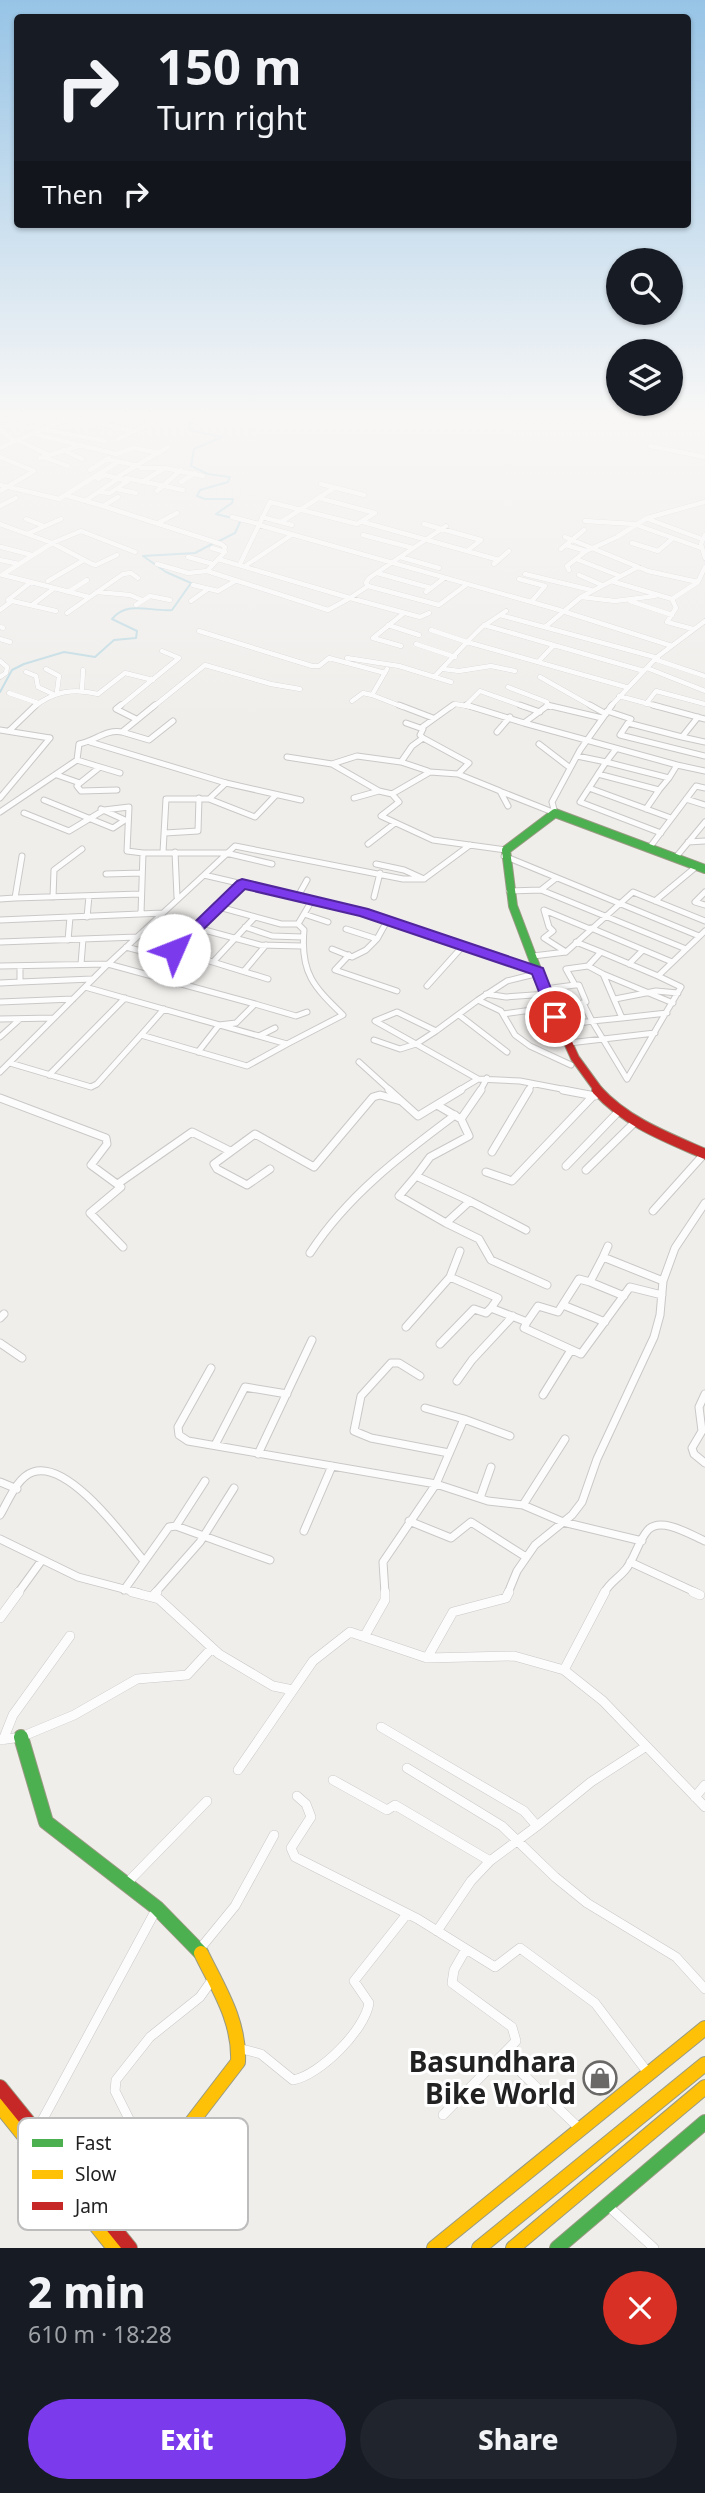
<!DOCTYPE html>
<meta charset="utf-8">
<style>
body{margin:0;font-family:"Noto Sans",sans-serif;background:#20242c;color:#f1f3f6;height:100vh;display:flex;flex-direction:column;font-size:26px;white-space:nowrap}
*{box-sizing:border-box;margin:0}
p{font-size:23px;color:#9ea1a6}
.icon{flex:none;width:38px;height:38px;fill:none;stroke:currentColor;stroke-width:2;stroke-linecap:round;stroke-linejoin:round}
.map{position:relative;height:2248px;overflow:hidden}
.sheet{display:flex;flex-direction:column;background:#171b24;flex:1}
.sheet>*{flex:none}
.top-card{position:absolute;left:14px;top:14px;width:677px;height:214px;border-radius:7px;box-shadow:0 2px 5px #0004;background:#171b24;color:#f1f3f6;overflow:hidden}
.buttons{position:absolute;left:606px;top:248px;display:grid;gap:14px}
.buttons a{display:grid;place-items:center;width:77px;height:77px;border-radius:50%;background:#171b24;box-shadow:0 2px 5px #0004;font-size:35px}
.pin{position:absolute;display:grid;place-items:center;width:60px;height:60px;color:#fff;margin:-30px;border:4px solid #fff;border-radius:50%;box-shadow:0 2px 7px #0007}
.me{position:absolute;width:77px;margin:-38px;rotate:46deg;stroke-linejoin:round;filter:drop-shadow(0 0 5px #0008)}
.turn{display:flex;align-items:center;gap:24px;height:147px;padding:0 28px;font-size:32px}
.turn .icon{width:91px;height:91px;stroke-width:2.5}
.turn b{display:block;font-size:49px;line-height:60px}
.then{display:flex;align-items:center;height:66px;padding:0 28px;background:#0003;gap:14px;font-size:26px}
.round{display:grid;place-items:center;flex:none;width:74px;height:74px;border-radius:37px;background:#20242c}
.overview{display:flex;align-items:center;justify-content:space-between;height:119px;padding:0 28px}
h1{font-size:42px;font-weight:800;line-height:52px}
.button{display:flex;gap:14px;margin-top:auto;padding:14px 28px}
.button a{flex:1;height:80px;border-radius:42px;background:#7c3aed;color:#fff;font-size:28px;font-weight:800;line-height:80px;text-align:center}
.button a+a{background:#20242c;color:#f1f3f6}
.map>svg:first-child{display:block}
</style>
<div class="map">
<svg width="705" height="2248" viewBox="0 0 705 2248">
<rect width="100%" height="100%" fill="#f0eeeb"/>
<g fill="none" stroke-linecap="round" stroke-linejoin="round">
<!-- stream -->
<path stroke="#bfdbe3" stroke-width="2" d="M207,411L202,416L191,418L189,430L222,437L194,449L191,466L208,474L230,477L228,482L200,490L197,496L205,499H233L232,503L216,514L232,518
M217,542L235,533L240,522
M0,692L12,670L24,664L64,652L95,657L114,640L136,638L137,631L112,619C128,600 150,612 172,610L191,583L166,572L143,556L195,553L212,544"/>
<defs>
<path id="street-far3" d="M115,411L144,418L157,411
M179,415L185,411
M75,418L133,431
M0,420L56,411
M0,429L14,441
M46,430L105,441
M34,434L116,454L134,448L159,453
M118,439L153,422
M17,440L49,455
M650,446L705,457
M0,448L84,411
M63,450L82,459
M0,457L34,471L0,491
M43,457L68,466
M40,458L82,445
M106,459L139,466
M141,468H162
M90,470L109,458
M119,476L168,447
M126,478L183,490
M98,479L105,475L128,481L110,493L99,492
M142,482L165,468L203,476
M181,482L195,473
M321,484L364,495
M0,485L59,499L118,462
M117,489L136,493
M157,491L181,470
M65,495L103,506L118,497
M85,501L119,478
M0,506L16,498
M103,506L221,544L225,547L223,554L207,571L328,610L350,598L420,617L429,613
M232,517L259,524
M262,517L292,525
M26,519L44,526
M648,519L702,539
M585,521L634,524L701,548
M160,522L177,513
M281,522L334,488
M363,522L499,560
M0,524L52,543L92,564L96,565L117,555
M424,524L481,540L467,551
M259,525L556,609L672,646
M27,534L61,519
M363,535L413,548
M705,535L701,544L705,558
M565,537L648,571L698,582
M632,543L658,551L672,539
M566,545L586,551
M1,547L32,555
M212,548L225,552
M561,549L584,530
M188,557L213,564
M400,557L439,568
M218,559L350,598L368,586L366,583L369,578L446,526
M576,559L620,576
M0,560L19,564
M157,564L188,573L207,571
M240,564L270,502L357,524L375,513L319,498
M494,564L509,551
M245,566L290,536
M569,570L567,566L586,551L617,537L647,518L705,502
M377,573L431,588
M525,574L591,590
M2,575L52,543L81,531L135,552
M3,575L31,582
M579,575L602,585
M519,579L545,586L532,601
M48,581L84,560
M611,581L672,599L698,582L705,567
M193,585L218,591L235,581
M368,586L439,605L466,585
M68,592L87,580
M97,592L130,595L142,600
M426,592L443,579
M581,597L615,601L655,596
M672,599L676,608L667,622L693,629
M191,601L208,589
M630,601L672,615
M32,605L53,589
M136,605L150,596L170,600
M0,610L12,601
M56,611L8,600L31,582L89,597
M506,611L482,627L467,642L626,687
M67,613L123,574L131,573L138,578
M500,615L658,658
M388,625L419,635
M484,625L644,671
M0,627L3,628
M545,627L581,597L638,567
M431,630L467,642L435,676
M199,631L312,666H319L329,658L385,673
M0,639L10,642
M416,644L455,657
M401,646L373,638L404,613
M347,658L399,666L451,682
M657,660L705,676
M0,661L7,667L6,673L0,677
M538,662L554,645
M647,668L705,691
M46,669L59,676L57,692
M443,669L459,671L491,666L515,671
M26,672L36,676L38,687L53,694
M540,677L593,707
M508,687L547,702V706L551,707
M82,690L83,670
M9,693L38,703
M372,695L403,707
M619,696L660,707
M352,701L363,693L372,695L387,669
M646,704L656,691L705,704
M466,705L480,691L525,707
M34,707C54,691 74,688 98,694L125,673L153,680
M119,707L179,658L162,651
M153,707L205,665L271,684L300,689
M451,707L455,704L472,707
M610,707L657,657L705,621"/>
<path id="street-far2" d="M121,705L116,709L136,719
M399,705L433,718
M466,705L524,723
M520,705L540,712
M547,705L602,718
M590,705L606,714
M653,705L705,719
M547,706L524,723L677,765L669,778
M607,711L631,719
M698,717L682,737L628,723L620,735L705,756
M406,723L423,729L420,735L423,738L469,763L458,774L500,791L508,806
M421,728L453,705
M0,730L50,738
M9,731L36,705
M122,732L149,740L173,721
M497,732L510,717
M682,737L705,742
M423,738L412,746L401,762L357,756L332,764L379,791L392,794L399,802L381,816L433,840L506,850
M90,742L226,783L301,800
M539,744L569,767
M616,749L606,762L669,778L659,790
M577,756L606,762L580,802L661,833
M287,757L332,764
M77,760L100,767L80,783
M401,762L428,771
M677,765L705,771
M100,767L120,773
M598,774L659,790L646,809
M57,775L80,783L77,786L81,791L117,790
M589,788L671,818
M502,792L555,813
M392,794L430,772L458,774
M0,798L50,738
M354,798L379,791
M209,799L255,817L275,796
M686,799L705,805
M44,800L113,828L125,820L101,809
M0,812L77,760L79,744C95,741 106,729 122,732L155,705
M24,813L69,831L104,810L129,807L127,851L143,853
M555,813L552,802L580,750L612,705
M165,833L198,831L199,798
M688,842L705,841
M368,844L395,823
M650,847L696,786L705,788
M163,852L166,799H209L226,783
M175,852L177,897
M504,856L699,936
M676,857L705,822
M376,864L404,870L424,879L470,845
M106,874L142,873
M204,875L235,846L403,879H424
M541,890L686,949
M509,891L541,890L555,879
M705,892L695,902L705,905
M53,897L54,870L82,849
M374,897L380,873
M15,898L140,894
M297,898L307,880
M0,899L15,898L22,856
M655,901L697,866
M219,907L281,924H298L311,902
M141,913L143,853H226L272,864
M304,914L328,922
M87,917L89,896
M0,920L163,913
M245,927L272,936L303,937
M197,928L260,945L302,946
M591,928L672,962
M377,939L387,921
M68,940L70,917
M0,942L137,937
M576,942L601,952L588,966
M126,947L167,958
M332,949L352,957L366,950L377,939L346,929
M174,950L268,979
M566,952L544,938L553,931L549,927L544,910L590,929
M601,952L658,976
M349,955L335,970L397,991
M533,956L566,952L633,892L705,921
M214,961L255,917
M81,964L83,939
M629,964L643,950
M0,966L108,964L204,875L363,912L537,971
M588,966L603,974L622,1018L592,1021L583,1003L586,1002L579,985H575L566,969Z
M244,971L266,945
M603,974L673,1003
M150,975L242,884
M20,982L92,979
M0,983L20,982V966
M427,986L462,947
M545,989L575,985
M486,994L506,997L547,994
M615,999L656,991L678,993
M478,1000L507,981L539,973
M0,1002L73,999
M255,1004L296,1016L307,1012
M397,1012L436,1031L416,1044L375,1021Z
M503,1014L583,1003
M459,1015L507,1052
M622,1018L667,1013
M0,1019L54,1018
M560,1026L592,1021L627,1079L681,987L658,976L705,931
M436,1031L478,1000L501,1011L515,1035L530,1046L571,1065
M141,1035L164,1009
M259,1036L275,1028
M0,1037L20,1019
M374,1040L400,1049L416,1044
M569,1043L655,1033
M287,1044L343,1015C314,987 300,973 304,930L298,924
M416,1044L478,1079L458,1091
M359,1062L391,1091
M10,1063L91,1087L97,1084L141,1035L247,1066L287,1044L85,987
M0,1072L108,964L255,1004L236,1023L219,1025L198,1052
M49,1075L125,998
M478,1079L520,1081L572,1091
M480,1091L487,1078
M528,1091L532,1084"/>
<path id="street-far1" d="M389,1090L418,1116L461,1090
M563,1090L595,1096
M0,1098L106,1138L107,1144L91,1165L121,1187L90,1213L123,1247
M437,1105L461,1119L469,1136L430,1157L416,1176L470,1201L446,1223L479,1239L491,1260L547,1285
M461,1119L481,1090
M492,1152L529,1090
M566,1166L620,1110
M270,1169L247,1185L217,1169L214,1164L255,1134L314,1167L373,1097L380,1095L401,1101
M586,1170L636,1121
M486,1172L512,1181L593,1096
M416,1176L399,1196L446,1223
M119,1183L192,1132L230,1151
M470,1201L526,1230
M653,1211L704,1154
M460,1251L450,1277L498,1298L491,1308L527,1322L538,1306L558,1312L579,1279L590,1282L603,1257L663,1281
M310,1253C348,1195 400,1156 455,1115
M603,1257L608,1246
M590,1282L624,1296
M563,1305L605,1322
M0,1318L4,1314
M527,1322L524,1328L581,1354L630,1287L662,1295
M406,1327L450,1277
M0,1343L22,1358
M440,1344L474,1309L486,1313L491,1308
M211,1368L178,1427L179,1435L188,1441L436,1484L383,1562L385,1593
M420,1376L399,1363H391L361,1396L354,1431L371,1438L449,1453
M457,1381L472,1360L513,1316
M705,1394L699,1407L702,1431L692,1448L694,1454L705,1463
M543,1395L571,1350
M425,1408L464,1419L436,1484L488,1501L523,1505L563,1522L642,1541
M464,1419L510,1436
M215,1445L245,1387L287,1394
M258,1454L312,1340
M0,1482L17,1489
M480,1498L491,1467
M523,1505L565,1439
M0,1515C8,1502 17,1477 33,1472C69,1460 124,1537 144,1561
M409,1521L451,1538L471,1522L526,1557
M176,1526L205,1481
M304,1531L332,1466
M0,1539L78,1577L139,1593
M630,1562L697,1593
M124,1590L169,1527L176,1526L270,1560
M18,1593L42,1560
M155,1593L200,1542L234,1488
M508,1593L517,1571L535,1545L572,1515L582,1502L597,1459L654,1337L660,1315L663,1281L675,1248L705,1203
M604,1593C610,1582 619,1578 626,1569C635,1558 638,1541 648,1530C661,1516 691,1535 705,1541"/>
<path id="street" d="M132,1592L159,1599L219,1654L273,1686L293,1690
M693,1592L700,1595
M152,1597L157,1592
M0,1618L19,1592
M364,1637L385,1600V1592
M427,1658L453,1612L506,1598L509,1592
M564,1670L605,1592
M381,1727L524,1811L537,1826L490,1861L471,1881L437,1931
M0,1740L21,1737L74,1715L137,1679L187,1675L212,1648
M3,1740L13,1715L70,1636
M407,1768L502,1826L555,1877L587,1903L676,1957L705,1989
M238,1770L313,1661L350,1632L427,1658L514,1656L564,1670L603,1701L705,1807
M333,1780L387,1810L395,1805L490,1861
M297,1796L306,1804L311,1817L291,1848L295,1857L418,1919L495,1967L520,1948L595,2003L648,2073
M695,1797L705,1785
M537,1826L591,1782L645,1747
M126,1884L207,1801
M199,1950L235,1906L274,1835
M242,2049L261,2054L293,2080C320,2075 365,2030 369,2003L354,1981L407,1914
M504,2056L580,2129
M443,2115L516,2041L512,2027L452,1983L454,1970L466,1949
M37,2130L157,1908
M151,2173L134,2129L115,2091L116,2080L150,2037L200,1997L212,1980
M608,2206L654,2248"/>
<path id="fast-far1" d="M547,996L513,906L506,850L555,813L705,869"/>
<path id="fast" d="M21,1737L46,1822L157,1908L201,1953
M557,2248L705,2122"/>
<path id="slow" d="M0,2106L114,2248
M112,2226L238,2062C240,2021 218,1988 201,1953
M434,2248L705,2028
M479,2248L705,2064
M513,2248L705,2087"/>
<path id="jam-far2" d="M547,996L575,1058L599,1091"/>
<path id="jam-far1" d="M597,1090C626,1122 666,1137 705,1154"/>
<path id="jam" d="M0,2087L130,2248"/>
</defs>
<!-- street-far3 casing -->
<use href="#street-far3" stroke="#c9c8c7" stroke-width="5"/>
<!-- street-far2 casing -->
<use href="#street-far2" stroke="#c9c8c7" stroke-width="7"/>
<!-- street-far1 casing -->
<use href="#street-far1" stroke="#c9c8c7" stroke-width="9"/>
<!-- street casing -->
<use href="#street" stroke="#c9c8c7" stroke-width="10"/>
<!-- fast-far1 casing -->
<use href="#fast-far1" stroke="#999a82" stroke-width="10"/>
<!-- fast casing -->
<use href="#fast" stroke="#999a82" stroke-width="16"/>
<!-- slow casing -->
<use href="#slow" stroke="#999a82" stroke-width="16"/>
<!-- jam-far2 casing -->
<use href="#jam-far2" stroke="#999a82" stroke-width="10"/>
<!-- jam-far1 casing -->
<use href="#jam-far1" stroke="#999a82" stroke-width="12"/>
<!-- jam casing -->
<use href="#jam" stroke="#999a82" stroke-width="16"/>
<!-- street-far3 -->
<use href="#street-far3" stroke="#fdfcfc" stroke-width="4.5"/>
<!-- street-far2 -->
<use href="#street-far2" stroke="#fdfcfc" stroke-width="5"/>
<!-- street-far1 -->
<use href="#street-far1" stroke="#fdfcfc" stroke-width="7"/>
<!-- street -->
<use href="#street" stroke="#fdfcfc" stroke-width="9"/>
<!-- fast-far1 -->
<use href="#fast-far1" stroke="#4caf50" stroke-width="8"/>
<!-- fast -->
<use href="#fast" stroke="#4caf50" stroke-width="14"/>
<!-- slow -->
<use href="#slow" stroke="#ffc107" stroke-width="14"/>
<!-- jam-far2 -->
<use href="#jam-far2" stroke="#c62828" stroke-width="8"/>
<!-- jam-far1 -->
<use href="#jam-far1" stroke="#c62828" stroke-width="10"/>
<!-- jam -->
<use href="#jam" stroke="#c62828" stroke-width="14"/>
</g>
<!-- sky -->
<linearGradient id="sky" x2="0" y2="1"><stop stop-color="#97c4e6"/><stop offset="0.57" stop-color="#f8f7f6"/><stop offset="1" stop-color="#f8f7f6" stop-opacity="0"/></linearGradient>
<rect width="705" height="726" fill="url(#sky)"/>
<!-- route -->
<path fill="#7c3aed" stroke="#51269a" stroke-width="2" d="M242,879L368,909L543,968L562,1017L560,1020H550L532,974L360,916L245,889L179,953H169V947L237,881Z"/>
<!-- icons -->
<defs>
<symbol id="shop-ring" viewBox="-11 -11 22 22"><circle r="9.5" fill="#fff" stroke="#6a6968" stroke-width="1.5"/><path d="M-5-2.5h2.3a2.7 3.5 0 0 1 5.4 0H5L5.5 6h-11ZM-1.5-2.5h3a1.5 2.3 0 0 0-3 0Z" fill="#6a6968"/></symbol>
</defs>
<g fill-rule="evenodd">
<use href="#shop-ring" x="581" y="2059" width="38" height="38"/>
</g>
<g text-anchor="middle" stroke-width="6" stroke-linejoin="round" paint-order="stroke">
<!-- near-poi labels -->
<g font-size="28" font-weight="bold" fill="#222" stroke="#fff" text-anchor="end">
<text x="576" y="2072">Basundhara<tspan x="576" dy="32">Bike World</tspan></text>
</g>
</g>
<!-- legend -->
<rect x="18" y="2118" width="230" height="112" rx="10" fill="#fff" stroke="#bdbdbd" stroke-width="2"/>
<rect x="32" y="2139" width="31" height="8" fill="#4caf50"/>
<rect x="32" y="2170" width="31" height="9" fill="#ffc107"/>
<rect x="32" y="2202" width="31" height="8" fill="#c62828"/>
<g font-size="19" fill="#222">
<text x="75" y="2150">Fast</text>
<text x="75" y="2181">Slow</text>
<text x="75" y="2213">Jam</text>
</g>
</svg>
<div class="buttons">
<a><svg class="icon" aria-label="search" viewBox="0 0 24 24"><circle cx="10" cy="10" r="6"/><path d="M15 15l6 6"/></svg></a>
<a><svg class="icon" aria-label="layers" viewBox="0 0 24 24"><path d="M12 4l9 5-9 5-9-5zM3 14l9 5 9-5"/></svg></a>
</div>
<div class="pin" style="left:555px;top:1017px;background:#d93025"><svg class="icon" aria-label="arrive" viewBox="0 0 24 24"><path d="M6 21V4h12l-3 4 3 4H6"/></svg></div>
<svg class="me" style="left:174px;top:950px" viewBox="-20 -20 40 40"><circle r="19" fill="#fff"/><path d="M0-13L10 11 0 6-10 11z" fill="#7c3aed"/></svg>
<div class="top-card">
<div class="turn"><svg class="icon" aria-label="right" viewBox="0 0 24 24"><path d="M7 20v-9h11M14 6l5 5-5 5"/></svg><div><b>150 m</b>Turn right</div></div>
<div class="then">Then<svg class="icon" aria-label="right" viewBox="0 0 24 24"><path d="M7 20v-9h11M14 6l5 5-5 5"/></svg></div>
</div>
</div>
<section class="sheet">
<div class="overview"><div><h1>2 min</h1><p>610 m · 18:28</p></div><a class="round" style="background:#d93025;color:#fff"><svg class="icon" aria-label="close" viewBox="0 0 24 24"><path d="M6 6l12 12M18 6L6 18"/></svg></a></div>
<div class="button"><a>Exit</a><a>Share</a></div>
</section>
